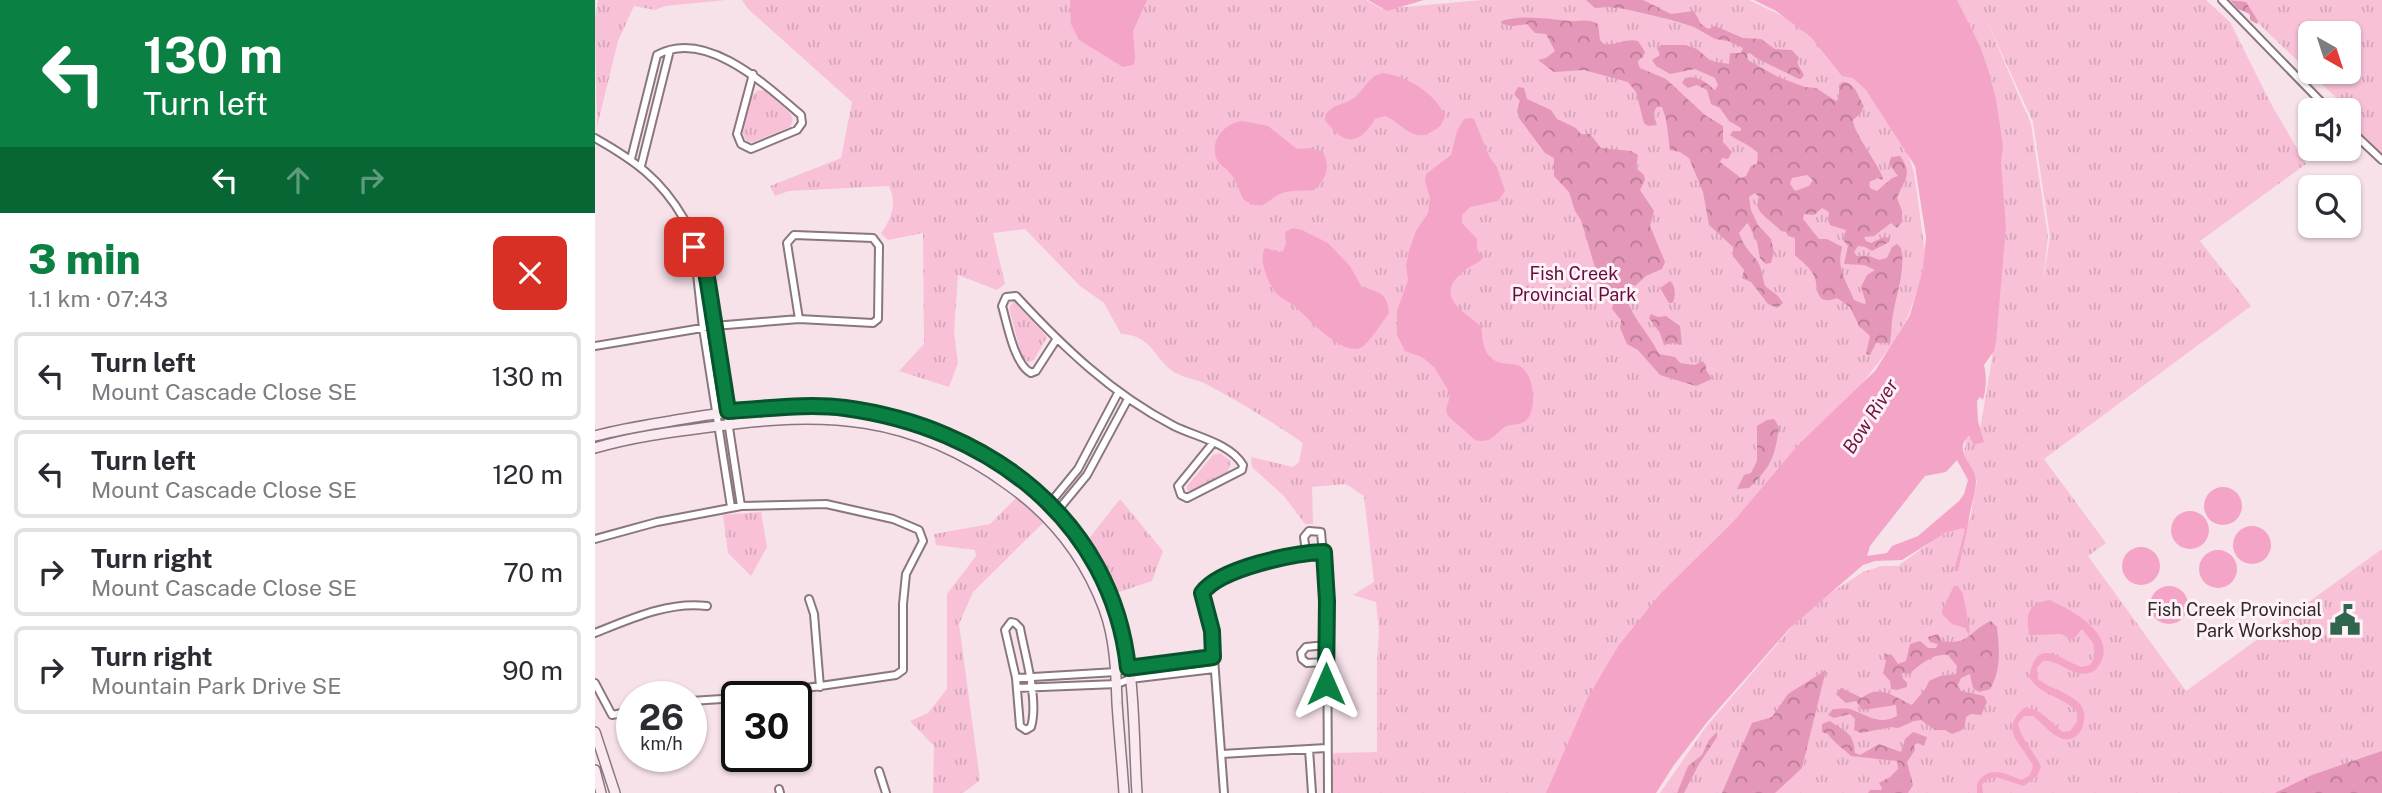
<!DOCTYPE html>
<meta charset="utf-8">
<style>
body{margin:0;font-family:"Public Sans",sans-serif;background:#f2f2f3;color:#2b2b33;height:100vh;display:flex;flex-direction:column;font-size:26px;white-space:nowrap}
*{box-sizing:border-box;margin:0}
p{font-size:23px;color:#7c7c81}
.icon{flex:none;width:38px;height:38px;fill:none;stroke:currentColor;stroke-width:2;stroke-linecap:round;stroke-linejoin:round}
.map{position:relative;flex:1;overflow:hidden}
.details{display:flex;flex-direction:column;background:#fff;width:595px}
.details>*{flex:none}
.guide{background:#0b8043;color:#fff;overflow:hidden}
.needle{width:46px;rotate:141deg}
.tools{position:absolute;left:1703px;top:21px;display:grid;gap:14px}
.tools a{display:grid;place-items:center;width:63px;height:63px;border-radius:10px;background:#fff;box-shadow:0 2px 5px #0004;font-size:35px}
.speed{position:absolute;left:21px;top:681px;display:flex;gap:14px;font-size:35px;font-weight:700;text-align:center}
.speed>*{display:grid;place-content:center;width:91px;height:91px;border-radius:50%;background:#fff;box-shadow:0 2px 5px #0004;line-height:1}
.speed small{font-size:18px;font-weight:400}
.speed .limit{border:4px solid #111;border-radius:10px;background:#fff;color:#111}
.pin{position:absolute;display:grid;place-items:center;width:60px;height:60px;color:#fff;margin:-30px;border-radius:14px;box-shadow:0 4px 10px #0006}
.me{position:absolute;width:77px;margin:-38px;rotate:0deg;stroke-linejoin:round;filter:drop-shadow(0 0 5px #0008)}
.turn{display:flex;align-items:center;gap:24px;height:147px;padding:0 28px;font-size:32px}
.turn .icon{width:91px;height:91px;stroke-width:2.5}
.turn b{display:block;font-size:49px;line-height:60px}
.lanes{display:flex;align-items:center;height:66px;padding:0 28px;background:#0003;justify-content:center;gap:35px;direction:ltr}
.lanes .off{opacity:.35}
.round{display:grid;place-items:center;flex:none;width:74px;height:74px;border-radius:10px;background:#f2f2f3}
.summary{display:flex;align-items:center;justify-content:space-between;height:119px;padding:0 28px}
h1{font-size:42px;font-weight:800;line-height:52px;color:#0b8043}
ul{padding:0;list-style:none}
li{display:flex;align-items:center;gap:21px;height:88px;margin:0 14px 10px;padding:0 14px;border:4px solid #e1e1e2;border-radius:10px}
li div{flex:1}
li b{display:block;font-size:26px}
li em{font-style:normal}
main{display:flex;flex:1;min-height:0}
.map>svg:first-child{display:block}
</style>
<main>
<section class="details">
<div class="guide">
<div class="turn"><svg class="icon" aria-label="left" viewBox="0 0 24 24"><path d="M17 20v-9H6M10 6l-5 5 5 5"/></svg><div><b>130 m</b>Turn left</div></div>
<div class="lanes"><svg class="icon" aria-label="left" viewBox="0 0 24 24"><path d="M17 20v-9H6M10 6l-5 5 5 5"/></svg><svg class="icon off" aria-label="ahead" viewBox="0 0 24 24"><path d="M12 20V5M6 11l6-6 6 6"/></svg><svg class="icon off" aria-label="right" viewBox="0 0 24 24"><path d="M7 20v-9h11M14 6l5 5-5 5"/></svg></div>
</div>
<div class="summary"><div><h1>3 min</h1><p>1.1 km · 07:43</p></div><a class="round" style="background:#d93025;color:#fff"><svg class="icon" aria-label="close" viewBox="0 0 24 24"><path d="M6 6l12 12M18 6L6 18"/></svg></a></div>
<ul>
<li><svg class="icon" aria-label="left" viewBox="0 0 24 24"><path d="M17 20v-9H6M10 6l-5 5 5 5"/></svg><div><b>Turn left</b><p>Mount Cascade Close SE</p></div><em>130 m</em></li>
<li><svg class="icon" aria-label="left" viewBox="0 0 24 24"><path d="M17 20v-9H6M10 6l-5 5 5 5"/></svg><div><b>Turn left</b><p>Mount Cascade Close SE</p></div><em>120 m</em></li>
<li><svg class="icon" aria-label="right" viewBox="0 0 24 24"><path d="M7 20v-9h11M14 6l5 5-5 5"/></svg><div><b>Turn right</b><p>Mount Cascade Close SE</p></div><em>70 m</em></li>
<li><svg class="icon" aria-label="right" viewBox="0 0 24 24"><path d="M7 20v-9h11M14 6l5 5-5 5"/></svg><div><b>Turn right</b><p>Mountain Park Drive SE</p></div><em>90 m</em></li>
</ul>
</section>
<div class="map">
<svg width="1787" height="793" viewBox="0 0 1787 793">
<defs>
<pattern id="grass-tufts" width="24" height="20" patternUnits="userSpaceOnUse" patternTransform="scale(1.75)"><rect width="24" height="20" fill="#f8c1d7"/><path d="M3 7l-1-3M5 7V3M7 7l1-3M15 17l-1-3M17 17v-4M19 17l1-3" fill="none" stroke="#d5a6b9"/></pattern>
<pattern id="forest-crowns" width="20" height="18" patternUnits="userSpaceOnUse" patternTransform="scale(1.75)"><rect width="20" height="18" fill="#e497b8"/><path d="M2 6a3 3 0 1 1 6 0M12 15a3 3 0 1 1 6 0" fill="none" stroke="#b97b96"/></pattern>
</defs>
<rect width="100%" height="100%" fill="#f7e2ea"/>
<!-- grass -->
<path fill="url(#grass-tufts)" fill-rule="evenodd" d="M3,0H131L70,6L60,10L39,6L23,41L2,127L0,19Z
M147,0H771L787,9L887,0H1154L1198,21L1253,63L1309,143L1319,172L1331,259L1323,288L1313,316L1298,343L960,793H737V758L739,753L782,752V661L784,631L781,602L758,595L779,582L769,496L751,484L717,487L718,524H710L689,496L657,467L656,457L698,467L704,462L708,443C677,422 645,402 611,384C601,379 585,377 576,370C558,355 555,335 526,334L509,303L485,286L430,229L398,233L410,284L402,290L363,275L359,332L363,363L354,387L304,371L329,344L328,233L293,240L286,233C297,218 302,203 294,186L194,191L180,196L175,186L246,158L257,102L153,9Z
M1312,0H1611L1635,22L1675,102L1711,164L1605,241L1656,306L1449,459L1511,543L1493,556L1591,691L1787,549V793H1065L1111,727L1201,622L1237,592L1268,572L1286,566H1303L1344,536L1368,526L1375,519L1382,481L1369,453L1371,438L1384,435L1397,359L1400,301ZM1391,19L1438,122L1455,237L1448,282L1453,237L1436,124Z
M1639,0H1787V154L1754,122V110ZM1715,33H1754V72H1715Z
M163,90L171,91L194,112C198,117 199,121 195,127L158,142C151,142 149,139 148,132L157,96Z
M418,302L421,303L452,337L439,360L434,362L427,358L414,308Z
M625,453L636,461L633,472L596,491L592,490V486L618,455Z
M422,497L449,522L378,592L364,624L385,780L368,793H338L339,746L315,721L333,713L352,689V594L381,556L380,550L341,545L339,534L395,524Z
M525,499L568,551L557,581L521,593L511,569L492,541Z
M166,512L172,547L156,576L133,553L128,515Z"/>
<!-- forest -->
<path fill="url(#forest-crowns)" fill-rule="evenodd" d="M991,0H1048L1076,14L1099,11L1106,24L1113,29L1120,26L1148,38L1166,39L1180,49L1197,50L1204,58L1202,63L1209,75L1206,79H1204L1161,58L1155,53L1152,54L1153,60L1183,77L1210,87L1221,88L1241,101L1244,99V85L1248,82C1261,83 1263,97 1269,106L1266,113L1258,120C1258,132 1282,162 1288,178L1287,180L1283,178L1274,182L1275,188L1282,191L1297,178L1303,176L1294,164L1296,157L1305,156C1319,175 1308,181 1302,198L1307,211V222L1302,228L1296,223L1279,236L1269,237L1271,241L1276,243L1289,237L1295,238L1294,242L1277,251L1270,247L1263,246L1259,252L1262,256H1274L1284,260L1292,258L1297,247L1302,244L1306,248C1311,272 1300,297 1297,321C1296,329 1297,335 1294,343H1281L1275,355L1271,354L1275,336L1264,326L1255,307L1242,298C1238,299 1235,301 1231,300C1220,299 1223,283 1219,276C1215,267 1207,262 1200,255V238L1193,236L1191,232L1186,231C1178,222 1165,216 1162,205L1165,198L1160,193L1154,197L1156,210L1163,225L1176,239L1179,252L1176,263L1171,264L1165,258L1162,242L1154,225L1152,223L1144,233C1148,244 1152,249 1160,258C1167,266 1167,276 1170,286L1183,296L1188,303L1182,308L1173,304L1156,282L1147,278L1149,270L1138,256V247L1114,225L1108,192L1094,158L1085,152L1075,150L1071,119L1067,107H1062L1058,113L1062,125L1053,126L1049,123L1041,92L1033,82L989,70L959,72L943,60L951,58L960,51L951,34L940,33L932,24L917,26L907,24L906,21C928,14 953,19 975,21C986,22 993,18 1003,24L1005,40L1009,44C1021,46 1030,38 1043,41L1050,52L1048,57L1042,61L1045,68L1071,79L1110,115L1128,126V142L1137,152L1133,159L1127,158L1125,162L1146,178L1151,176L1156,166L1162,164L1163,153C1154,144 1145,142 1135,135L1138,131H1146V128L1134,121L1125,108L1116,104L1112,90L1102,85L1093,88L1087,83L1090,78C1103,75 1111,83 1120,90L1123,85L1120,78L1100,69L1075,74L1061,66L1057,60L1065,55L1062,48L1066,45H1091L1102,49L1116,61L1134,64L1135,53H1146L1148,48L1133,41L1120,39L1099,27L1077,20L1030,9L1013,7L1000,8ZM1212,175L1218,180L1214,186L1200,191L1195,184L1197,178ZM1227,208L1234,212L1233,220L1235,225L1251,230L1248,240L1253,246L1249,264L1269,265L1280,270L1272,275L1266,287L1271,303L1269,304L1259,300C1251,280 1241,269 1247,247L1232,239H1224L1208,219L1209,214L1219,215Z
M1635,0L1651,2L1663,21L1662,24L1655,20V14L1643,9Z
M923,87L929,88L932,99L956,110L962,119L981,128L986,134H995L1006,148L1036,151L1043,155L1041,168L1049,175L1050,180L1045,190L1059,211L1055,226L1070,262L1067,269L1051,276L1040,286L1034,283L1029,285C1032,315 1052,329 1064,354L1080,357L1085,363L1100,365L1107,361L1111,365V370L1117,379L1101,386L1065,375L1043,350L1032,344L1025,328L1026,320L1017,309L1020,297L1011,295L1007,291L986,220L980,211L974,192L959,176V158L950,153L924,118L922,111L925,101L919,94Z
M1075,281C1081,285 1081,299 1077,303H1074L1065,288Z
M1056,314L1063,317L1071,316L1085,326L1087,345L1078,343L1069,345L1065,333L1054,318Z
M1179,419L1184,427C1180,457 1176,467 1154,488L1142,489L1149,475L1156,473L1162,461V426L1172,420Z
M1396,621L1402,627C1404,649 1407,669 1395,689L1384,692L1378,688L1375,674L1366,678L1363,685L1366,691L1389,696L1392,702L1386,715L1376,714L1371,717C1369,731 1370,729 1357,734L1350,730H1340L1326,720L1319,721L1303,728L1296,727L1266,733L1259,730L1260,719L1255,714L1239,718L1233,715L1238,709C1243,709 1250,708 1255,709C1272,715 1285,726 1302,716L1301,705L1267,710L1261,701L1251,703L1241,694L1246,688L1267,698C1285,683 1300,698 1317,705L1331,688L1334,681L1345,676L1361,674L1362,666L1353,655C1337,653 1325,665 1314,674L1307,673L1305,675L1312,683V687L1302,690L1296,689L1295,681L1288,673L1291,661L1289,654L1297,655L1303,664L1311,661L1315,644L1325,641L1333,648H1341L1343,644L1335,642L1333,637L1343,634L1347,641C1374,646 1375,630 1396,621Z
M1231,670L1207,768L1180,793H1127L1157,723L1177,717L1193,694Z
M1235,721C1251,733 1258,731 1260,753L1265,755L1284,744L1306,752L1310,739L1318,732L1332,737L1329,746L1323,743L1319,745L1320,750L1312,762L1318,785L1313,793H1273L1275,790H1286L1287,788L1284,783L1295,777L1303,769L1302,761C1287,759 1271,758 1256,756C1248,748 1239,743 1233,734L1227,732V724Z
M1122,732V737L1104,764L1089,793H1082L1093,766L1107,755L1114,740Z
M1787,751V793H1680L1717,775Z"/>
<!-- water -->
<path fill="#f4a5c7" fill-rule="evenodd" d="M475,0H552L538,31L540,58L537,65L528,67L484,40L476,24Z
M773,0H829L792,11Z
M1159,0H1362L1385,46L1393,69L1401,99L1408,146L1406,162L1411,227L1401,342L1399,351L1389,365C1392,376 1391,390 1388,400L1385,397L1382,401L1383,421L1389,442L1379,445L1374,436C1357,450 1380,465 1381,480C1381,493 1376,505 1374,518C1371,536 1367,552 1363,571H1359L1370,530L1368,528L1350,533L1307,560L1280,561L1268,565L1195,628L1113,721L1079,765L1061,793H951L993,697L1024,645L1066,593L1138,522L1203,445L1280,371L1315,315L1328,269L1331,237L1320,166L1271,90L1258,78L1247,76L1216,37L1181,11ZM1362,460L1373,480L1369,494L1364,501L1323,536L1297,546L1292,553L1272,556L1275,546L1330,476L1351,472Z
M788,73C814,77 838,92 850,115C848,124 844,128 836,132C817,143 806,122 790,116L780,119C764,145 750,147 730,120C731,114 729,115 734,111C740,105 747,104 754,101C769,94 771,76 788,73Z
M875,118L879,119L895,158L902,167L910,191L903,201L875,207L867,215V223L882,239V249L888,258C882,265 875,265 869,271C839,295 865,309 886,326C888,338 887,348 895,357C905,367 916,361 926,367C940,376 943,413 929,422C922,426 915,423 908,428C899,436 894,444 880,440L853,416L851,410L855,396L853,390L839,367L827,357L810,351L802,335V311L813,280L811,265L814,251L821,231L833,213L835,198L830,181L831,174L856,155L862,131L869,119Z
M648,121L673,126L702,149L716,148L728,152C736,167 731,179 719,190C710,191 700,190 690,192C671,198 672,213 649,200C643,189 641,178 632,170C628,166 622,163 621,157C615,139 631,122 648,121Z
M698,228L707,230L733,243L755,266L766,286C782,293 792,290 794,313C789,320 773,344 767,347C747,358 713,317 699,306C694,301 686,299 681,293C673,283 663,259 670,248L684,252L688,251L691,244L690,232Z
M1609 506a19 19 0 1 1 38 0a19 19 0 1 1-38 0Z
M1576 530a19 19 0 1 1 38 0a19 19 0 1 1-38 0Z
M1638 545a19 19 0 1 1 38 0a19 19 0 1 1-38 0Z
M1527 566a19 19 0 1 1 38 0a19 19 0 1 1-38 0Z
M1604 569a19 19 0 1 1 38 0a19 19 0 1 1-38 0Z
M1359,586H1363L1368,594L1375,631L1374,635L1370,628L1357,624L1347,614V610Z
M1555 605a19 19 0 1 1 38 0a19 19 0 1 1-38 0Z
M1455,600C1476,610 1520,633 1506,662C1503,667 1500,672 1494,673C1477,678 1464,659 1448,661L1442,668L1443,679C1455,689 1474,692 1485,704C1495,716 1487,743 1468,739C1457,736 1447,723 1438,716H1429L1423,723C1425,738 1440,752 1446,767L1442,776L1429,786L1401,777L1391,780L1387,785L1388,793H1382V783C1395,764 1410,774 1427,780L1435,775L1438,766C1427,743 1403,731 1429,708C1447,708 1454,722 1468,732L1475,731L1482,722V712C1468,696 1446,696 1434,677C1442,636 1463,658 1486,667L1495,665L1500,657L1498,643L1487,629L1478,640L1466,634L1434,635C1431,615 1432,603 1455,600Z"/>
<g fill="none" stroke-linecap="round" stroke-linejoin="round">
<defs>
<path id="street" d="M1627,0L1734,110
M1754,129L1787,160
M0,138C39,160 66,179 89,219C96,232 99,246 108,258L146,506
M36,159L62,55C111,28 172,86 206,115L207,123L202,130L156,149L146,144L142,134L158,74
M46,166L75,50
M99,247L108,328L136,507
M461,340L441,371L436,373C419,364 412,323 407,306L411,297L421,296C468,347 517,394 579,426C601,437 635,443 648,465L647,470L592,498L586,495L583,486L618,443
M0,346L119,326L204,319L278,323L283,319L284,246L278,238L199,235L192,243L204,319
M447,513L483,469L523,393
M454,521L492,475L533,399
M0,539L62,522L146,506L231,504L298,519L324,530L328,541L311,574L308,604V670L301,675L156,696
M711,552L709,537L714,531L726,532L732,601L733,793
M214,599L219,614L225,687
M416,622L420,623L425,628C430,656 444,700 436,727L431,730L425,726L421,678L410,630Z
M0,633C35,619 74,601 112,606
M731,662L712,663L707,659L706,653L711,647L731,645
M421,678L521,672L533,668L618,657
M0,683L17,715L37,711
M422,688L522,684L535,679L619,669
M96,701L142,698
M714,749L717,793
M627,754L731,748
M284,771L291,793
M184,789L185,793
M629,793L617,631L607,593C625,568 699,553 729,552"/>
<path id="secondary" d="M0,436C29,428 59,424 88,419C211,398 317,400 422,476C466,508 502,552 520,604C541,663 538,731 542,793
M0,448C37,437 76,432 115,427C229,411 316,414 413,485C457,516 490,558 509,609C520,639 521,671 522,703C524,733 527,763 529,793
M0,732L20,793
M0,770L6,793"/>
</defs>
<!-- street casing -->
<use href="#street" stroke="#8a777e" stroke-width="10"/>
<!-- secondary casing -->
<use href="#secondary" stroke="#8a777e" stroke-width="12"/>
<!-- street -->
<use href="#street" stroke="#fff" stroke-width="6"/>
<!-- secondary -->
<use href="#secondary" stroke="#fbe9f1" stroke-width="9"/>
</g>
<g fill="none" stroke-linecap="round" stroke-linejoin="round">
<defs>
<path id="route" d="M99,247L108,258L113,283L133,411C171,409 212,403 250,408C392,427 517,519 533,668L618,657L617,631L607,593C625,568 699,553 729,552L732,601L731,684"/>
</defs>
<!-- route casing -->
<use href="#route" stroke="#07532c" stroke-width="18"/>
<!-- route -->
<use href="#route" stroke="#0b8043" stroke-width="12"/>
</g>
<!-- icons -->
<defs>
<symbol id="civic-bare" viewBox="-9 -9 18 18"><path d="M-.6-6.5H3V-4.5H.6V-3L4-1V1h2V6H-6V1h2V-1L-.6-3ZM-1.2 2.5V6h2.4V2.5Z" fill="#30664d" stroke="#fff2f7" stroke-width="2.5" paint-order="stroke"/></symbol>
</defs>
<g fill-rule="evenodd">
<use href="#civic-bare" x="1728" y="598" width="44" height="44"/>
</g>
<g text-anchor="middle" stroke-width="6" stroke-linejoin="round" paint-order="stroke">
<!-- park labels -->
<g font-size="18" fill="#660b3f" stroke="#fff2f7">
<text x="979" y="280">Fish Creek<tspan x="979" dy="21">Provincial Park</tspan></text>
</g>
<!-- poi labels -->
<g font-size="18" fill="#30292c" stroke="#fff2f7" text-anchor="end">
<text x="1727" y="616">Fish Creek Provincial<tspan x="1727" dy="21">Park Workshop</tspan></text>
</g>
<!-- water labels -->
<g font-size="19" font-style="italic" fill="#6e1445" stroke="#fff2f7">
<text transform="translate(1275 416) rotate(-57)" y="7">Bow River</text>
</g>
</g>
</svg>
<div class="tools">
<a><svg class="needle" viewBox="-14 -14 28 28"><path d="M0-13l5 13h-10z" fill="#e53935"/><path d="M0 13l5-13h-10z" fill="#7c7c81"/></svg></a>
<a><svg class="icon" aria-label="sound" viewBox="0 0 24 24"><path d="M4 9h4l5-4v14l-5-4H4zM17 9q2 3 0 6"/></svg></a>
<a><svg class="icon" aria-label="search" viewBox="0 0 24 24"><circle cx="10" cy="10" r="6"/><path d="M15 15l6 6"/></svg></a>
</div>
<div class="speed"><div>26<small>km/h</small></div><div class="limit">30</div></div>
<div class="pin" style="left:99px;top:247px;background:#d93025"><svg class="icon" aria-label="arrive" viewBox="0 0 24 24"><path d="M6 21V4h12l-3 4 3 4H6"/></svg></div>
<svg class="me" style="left:731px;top:684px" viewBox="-20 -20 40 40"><path d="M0-17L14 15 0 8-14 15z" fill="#0b8043" stroke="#fff" stroke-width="4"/></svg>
</div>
</main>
